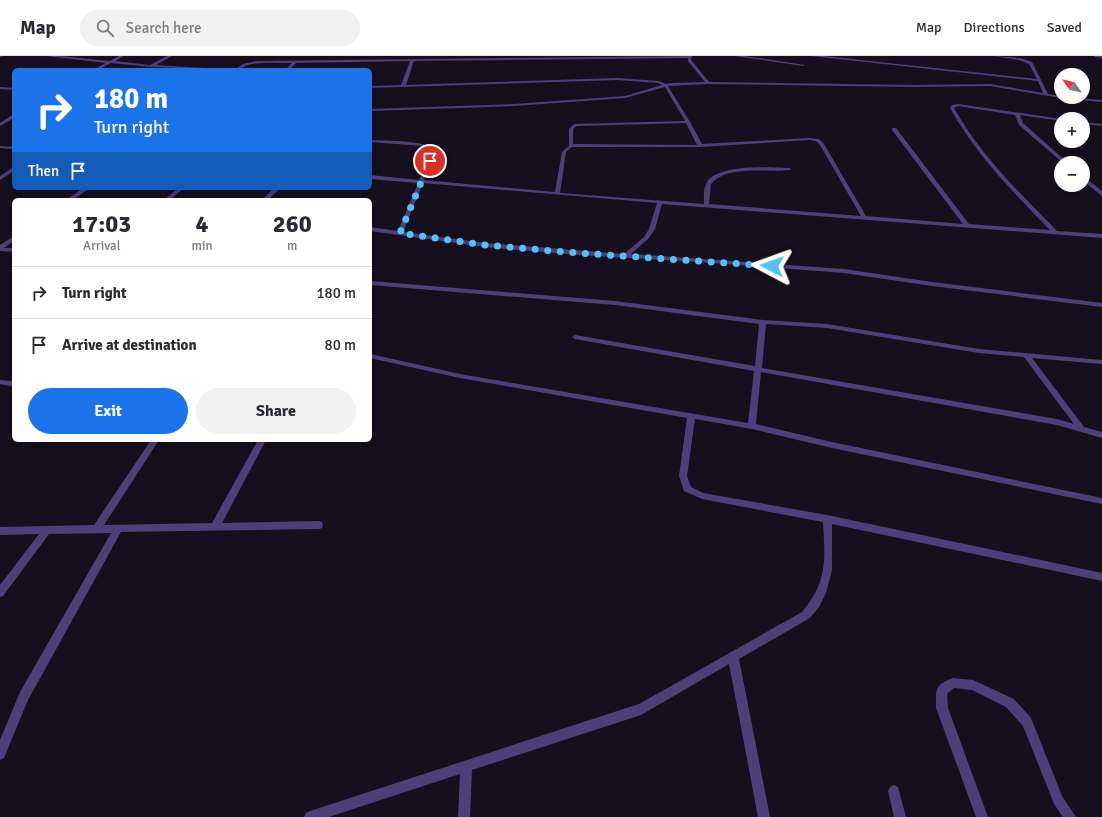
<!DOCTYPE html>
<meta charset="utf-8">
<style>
body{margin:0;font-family:Signika,sans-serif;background:#f2f2f3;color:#2b2b33;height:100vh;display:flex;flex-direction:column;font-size:15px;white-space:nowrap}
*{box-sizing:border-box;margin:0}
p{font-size:13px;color:#7c7c81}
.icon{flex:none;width:22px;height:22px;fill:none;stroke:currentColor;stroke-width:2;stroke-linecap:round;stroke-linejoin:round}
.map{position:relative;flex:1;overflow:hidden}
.panel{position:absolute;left:12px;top:142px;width:360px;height:244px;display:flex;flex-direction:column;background:#fff;border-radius:6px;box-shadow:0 2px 10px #0003}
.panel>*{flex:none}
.top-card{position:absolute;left:12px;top:12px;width:360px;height:122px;border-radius:6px;box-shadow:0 2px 10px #0003;background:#1a73e8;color:#fff;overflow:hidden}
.needle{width:26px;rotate:304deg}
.tools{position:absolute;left:1054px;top:12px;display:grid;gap:8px}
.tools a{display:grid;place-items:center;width:36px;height:36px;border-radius:50%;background:#fff;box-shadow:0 2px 10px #0003;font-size:20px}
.pin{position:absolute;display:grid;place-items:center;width:34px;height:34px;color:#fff;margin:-17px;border:2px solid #fff;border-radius:50%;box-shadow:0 1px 4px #0007}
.me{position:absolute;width:44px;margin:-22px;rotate:274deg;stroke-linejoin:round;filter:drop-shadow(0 0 3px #0008)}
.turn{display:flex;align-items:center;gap:14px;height:84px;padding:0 16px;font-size:18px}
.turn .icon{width:52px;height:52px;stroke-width:2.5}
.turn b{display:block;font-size:28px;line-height:34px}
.then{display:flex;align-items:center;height:38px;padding:0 16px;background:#0003;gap:8px;font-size:15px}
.eta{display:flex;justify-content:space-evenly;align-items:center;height:68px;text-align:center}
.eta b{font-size:24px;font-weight:700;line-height:28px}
.button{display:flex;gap:8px;margin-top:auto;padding:8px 16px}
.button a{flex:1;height:46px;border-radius:24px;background:#1a73e8;color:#fff;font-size:16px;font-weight:700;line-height:46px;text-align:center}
.button a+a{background:#f2f2f3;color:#2b2b33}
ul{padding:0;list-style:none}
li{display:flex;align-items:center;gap:12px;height:52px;padding:0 16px;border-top:1px solid #e1e1e2}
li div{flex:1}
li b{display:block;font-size:15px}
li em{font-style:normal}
header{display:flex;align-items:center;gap:24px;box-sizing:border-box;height:56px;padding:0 20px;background:#fff;border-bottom:1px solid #e1e1e2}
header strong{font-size:19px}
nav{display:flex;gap:22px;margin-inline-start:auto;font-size:14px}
.search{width:280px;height:36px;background:#f2f2f3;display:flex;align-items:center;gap:10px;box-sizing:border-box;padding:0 14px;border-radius:22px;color:#7c7c81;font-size:15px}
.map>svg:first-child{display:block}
</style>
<header>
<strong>Map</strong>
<div class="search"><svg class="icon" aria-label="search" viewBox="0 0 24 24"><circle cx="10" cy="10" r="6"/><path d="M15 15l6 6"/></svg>Search here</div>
<nav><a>Map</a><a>Directions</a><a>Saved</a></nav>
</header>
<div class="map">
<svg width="1102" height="761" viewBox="0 0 1102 761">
<rect width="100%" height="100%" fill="#150f1e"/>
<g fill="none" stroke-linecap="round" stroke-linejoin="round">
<!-- minor -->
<path fill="#4f3f78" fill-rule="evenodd" d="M0,0H3L1,1Z
M46,0H60L110,5L119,0H124L115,5L150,9L167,0H172L156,9L221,13L223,14L151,11L111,7L98,14H93L106,7Z
M692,0L691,4L709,26L913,29L990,28L1043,37L1038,25L811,0H824L1037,23L1029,8L1019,4L993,0L1020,2L1032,6L1048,38L1061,40V41L1102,44V46L1061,42L990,30L913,31L708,28L668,30L690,66L702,88L809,82L819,83L824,88L866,160L963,168L892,74V72H896L969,168L1050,174C1013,136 976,99 950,52L952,49L958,48L1062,63H1061V65L1020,59L1023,67L1068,107H1063L1019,69L1015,59L958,50L954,52C981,100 1019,136 1057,175L1102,178V182L662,148L655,173L648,183L631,198L844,213L932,226L1102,247V251L932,230L844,217L699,206L578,199L485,191L370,175V171L398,175L418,127L370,123V119L419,124L433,95L423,90L370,86V84C386,85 428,84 437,95L424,124L555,136L562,96L569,90V73L574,68L685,65L665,31L625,42L514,50L370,55V53L514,48L625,40L662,29L658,27L617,24L370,32V30L401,29L410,5L296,7L289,14H285L292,7C279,7 265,6 252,8C245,9 241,14 234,14L243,8L257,5ZM688,2V5L705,26L672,27L666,28L659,25L617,22L406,29L414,5ZM686,67L697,89L573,88V73L577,70ZM809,84L816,85L820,89L861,160L709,148L711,128C728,108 767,117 790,114V112H788C769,111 718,108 707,126C703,132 704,141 704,148L560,137L566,96L572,91H700ZM423,127L657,147L649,173L644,181L624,198L485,187L403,176Z
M735,0H745L805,9L803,10Z
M1094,0H1102V2L1095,1Z
M0,31L14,32V34L0,33Z
M12,59H14V62L0,70V67Z
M1083,66L1102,68V70L1083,68Z
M0,90L14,91V93L0,92Z
M12,112H14V115L0,124V120Z
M1083,120L1102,135V140L1083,125Z
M83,132H90L73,144H66Z
M178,132H184L170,144H164Z
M274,132H280L268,144H262Z
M14,180V185L4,192H14V196L0,195V189Z
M370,225L615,245L763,264L827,268L979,293L1102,304V308L1032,302L1084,371L1102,376V382L1057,369L761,316L756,368L832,386L1102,442V448L832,392L752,373L695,363L687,420L691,431L703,437L827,459L1102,517V525L832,468V514L826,537L819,551L810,562L739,603L770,761H758L729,608L641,659L472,714L470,761H458L460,718L329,761H304L306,757L310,755L639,648L802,556C828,525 825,504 823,466L702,443L684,435L679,420L687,362L460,322L370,302V298L460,318L748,367L754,315L575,283L572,281L575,279L755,310L759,268L615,249L370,229ZM766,268L827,272L979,297L1024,301L1074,368L1057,363L762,312Z
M0,324L14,325V331L0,328Z
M151,384H159L104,469L212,467L258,384H266L222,467L319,465L322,466L323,469L322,472L319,473L121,476L28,644L4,702L0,704V684L20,636L111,477L49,478L3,540L0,541V529L39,478L0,479V471L94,469Z
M953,622L973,624L1014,643L1031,662L1062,740L1076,761H1063L1054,748L1023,670L1006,651L972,634L954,632L947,638L948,652L988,761H976L936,652C936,634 934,629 953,622Z
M894,729L898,731L906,761H894L888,735L890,731Z"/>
</g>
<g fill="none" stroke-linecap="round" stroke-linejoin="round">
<!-- route -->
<path stroke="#4fc3f7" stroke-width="7" stroke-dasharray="0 12.6" d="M430,105L400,177L485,189L578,197L772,210"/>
</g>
</svg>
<div class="tools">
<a><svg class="needle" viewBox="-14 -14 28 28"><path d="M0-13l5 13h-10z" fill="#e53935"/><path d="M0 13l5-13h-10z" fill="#7c7c81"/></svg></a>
<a>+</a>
<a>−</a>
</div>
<div class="pin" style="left:430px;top:105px;background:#d93025"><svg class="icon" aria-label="arrive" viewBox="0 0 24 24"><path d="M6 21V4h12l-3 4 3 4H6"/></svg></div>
<svg class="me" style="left:772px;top:210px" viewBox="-20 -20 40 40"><path d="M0-17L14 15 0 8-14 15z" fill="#4fc3f7" stroke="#fff" stroke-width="4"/></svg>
<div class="top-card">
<div class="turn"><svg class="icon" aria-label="right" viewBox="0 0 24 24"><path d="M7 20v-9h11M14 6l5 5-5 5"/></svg><div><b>180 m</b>Turn right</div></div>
<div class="then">Then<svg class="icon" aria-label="arrive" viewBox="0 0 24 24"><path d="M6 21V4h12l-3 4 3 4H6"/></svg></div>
</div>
<section class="panel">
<div class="eta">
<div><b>17:03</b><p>Arrival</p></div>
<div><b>4</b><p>min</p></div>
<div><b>260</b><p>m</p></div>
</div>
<ul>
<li><svg class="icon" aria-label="right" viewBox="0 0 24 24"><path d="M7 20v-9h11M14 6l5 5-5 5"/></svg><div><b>Turn right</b></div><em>180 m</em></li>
<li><svg class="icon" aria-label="arrive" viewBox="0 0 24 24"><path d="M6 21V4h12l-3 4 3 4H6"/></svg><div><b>Arrive at destination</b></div><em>80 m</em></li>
</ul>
<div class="button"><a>Exit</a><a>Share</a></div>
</section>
</div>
